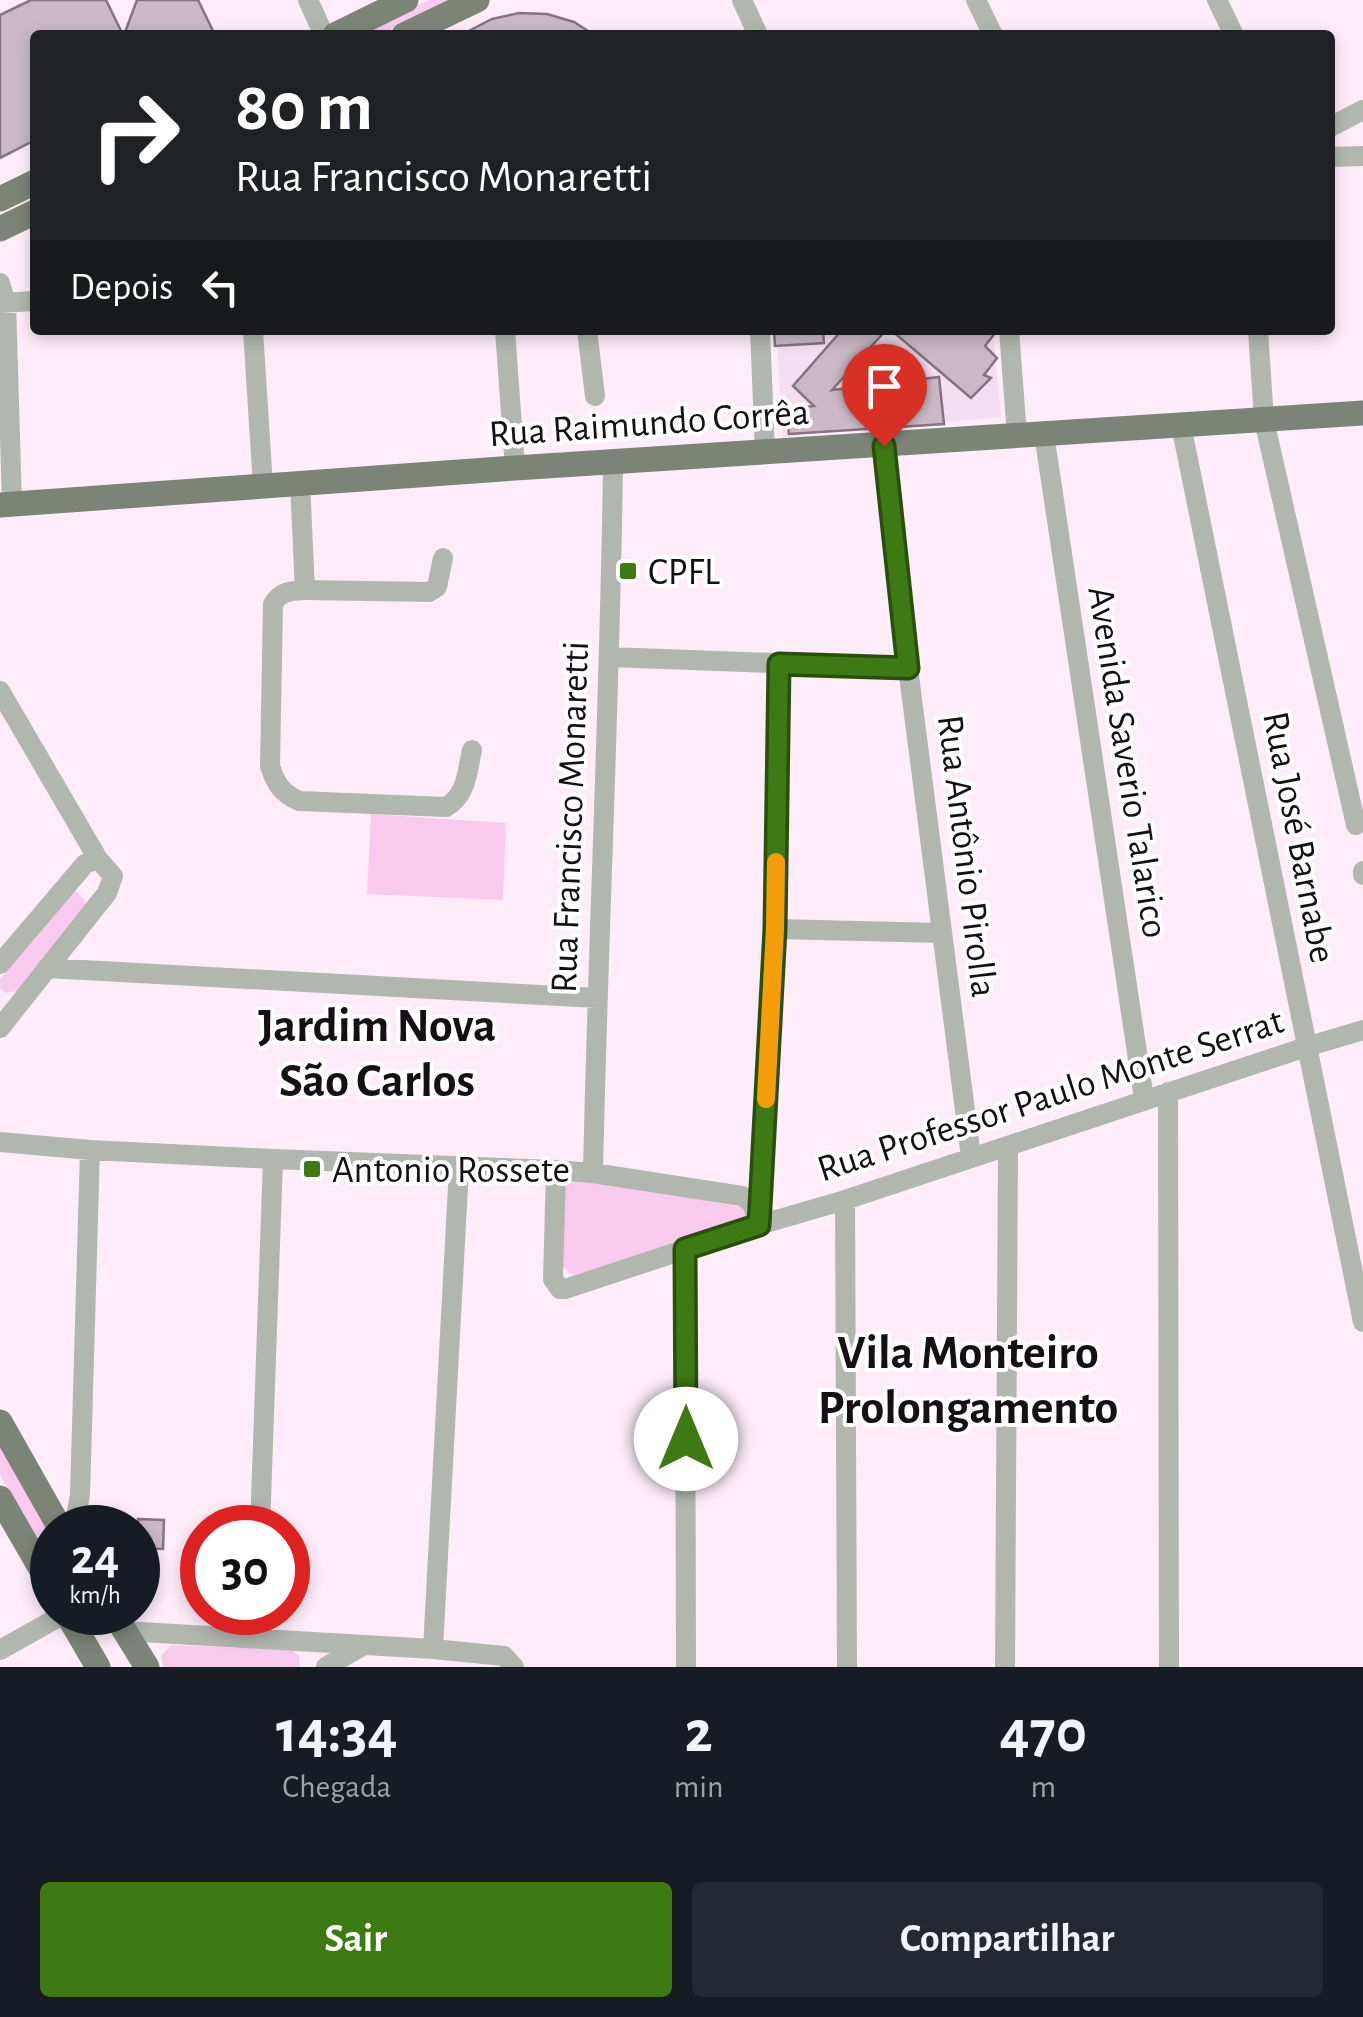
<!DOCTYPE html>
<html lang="pt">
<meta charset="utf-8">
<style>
body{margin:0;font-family:"Alegreya Sans",sans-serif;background:#242831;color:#f1f3f6;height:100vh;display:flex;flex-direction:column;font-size:38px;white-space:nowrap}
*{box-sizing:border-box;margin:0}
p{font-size:32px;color:#9ea1a6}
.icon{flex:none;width:55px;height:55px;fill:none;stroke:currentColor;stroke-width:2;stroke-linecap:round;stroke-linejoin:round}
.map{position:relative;height:1667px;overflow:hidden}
.details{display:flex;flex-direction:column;background:#171b24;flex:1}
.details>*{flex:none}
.guide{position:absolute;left:30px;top:30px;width:1305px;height:305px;border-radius:10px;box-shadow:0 5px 15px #0003;background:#202124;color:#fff;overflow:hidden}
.speed{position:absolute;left:30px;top:1505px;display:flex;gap:20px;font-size:50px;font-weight:700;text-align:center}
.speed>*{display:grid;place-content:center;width:130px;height:130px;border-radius:50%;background:#171b24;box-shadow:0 5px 15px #0003;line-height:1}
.speed small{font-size:25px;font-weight:400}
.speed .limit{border:15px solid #d22;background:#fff;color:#111}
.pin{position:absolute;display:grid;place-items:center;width:85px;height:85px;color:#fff;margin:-102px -42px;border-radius:50% 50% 50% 0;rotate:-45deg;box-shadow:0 0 10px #0007}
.pin .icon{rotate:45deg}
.me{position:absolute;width:110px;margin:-55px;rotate:0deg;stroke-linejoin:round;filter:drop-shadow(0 0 8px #0008)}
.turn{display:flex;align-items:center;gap:35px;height:210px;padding:0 40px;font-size:45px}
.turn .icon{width:130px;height:130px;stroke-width:2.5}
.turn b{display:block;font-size:70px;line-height:85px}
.then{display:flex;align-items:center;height:95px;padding:0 40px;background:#0003;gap:20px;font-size:38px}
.eta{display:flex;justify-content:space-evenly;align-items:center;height:170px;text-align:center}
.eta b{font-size:60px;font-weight:600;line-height:70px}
.primary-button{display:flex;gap:20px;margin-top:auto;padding:20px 40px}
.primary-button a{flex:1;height:115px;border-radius:10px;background:#3e7a13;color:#fff;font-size:40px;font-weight:600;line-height:115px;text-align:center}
.primary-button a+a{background:#242831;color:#f1f3f6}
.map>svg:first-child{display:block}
</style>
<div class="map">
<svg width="1363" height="1667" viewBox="0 0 1363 1667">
<rect width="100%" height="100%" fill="#feedf9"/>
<!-- built -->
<path fill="#f5deef" d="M776,330H993L1001,417L783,437Z"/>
<!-- green -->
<path fill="#f9caed" d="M429,0H452L379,35H355Z
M371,814L506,823L503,900L367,894Z
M71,891H76L87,903L85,907L17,991L6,993L0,988V979Z
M581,1179L742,1207L747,1214L746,1218L699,1236L575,1275L569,1273L559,1262L563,1183L572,1180Z
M0,1438L52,1536C47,1540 43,1541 36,1539L0,1475Z
M171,1645L293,1650L299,1657L300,1667H163L161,1656Z"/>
<!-- building -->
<path fill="#cab9c5" stroke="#84747f" stroke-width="2.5" d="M31,0H106L123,35H35V140L0,158V15Z
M137,0H198L215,35H124Z
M519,13L547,14L574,22L594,35H461L492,19Z
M774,330H823L824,343L775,346Z
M842,330H886L832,390L939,377L944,424L789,434L786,409L814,406L793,386Z
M891,330H995V333L985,346L997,358L984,375L991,378L971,398Z
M91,1513L112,1514L113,1528H92Z
M138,1519L164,1520L163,1549L138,1548Z"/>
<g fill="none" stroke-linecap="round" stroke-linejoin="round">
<!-- minor -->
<path stroke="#b1b6af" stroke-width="20" d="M308,0L324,35
M742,0L758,35
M976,0L993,35
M1217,0L1234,35
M1330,127L1363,110
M1330,157L1363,156
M0,283L6,303L12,505
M0,303L35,301
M253,330L263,486
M505,330L515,468
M587,330L595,396
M760,330L765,452
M1009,330L1017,436
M1258,330L1264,420L1356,825
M1181,425L1363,1322
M1044,434L1144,1099
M884,446L908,668L971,1157
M300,483L305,590
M443,558L437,587L429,592L305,590C290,591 281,591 273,604L270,766C276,785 282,793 299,801L446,807C467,795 467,772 472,750
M610,657L908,668
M0,691L98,859L113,876L107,893L0,1028
M1363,871V875
M775,929L942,933
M0,964L85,864L98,859
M47,968L597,998
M1168,1092L1169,1667
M0,1142L90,1150L273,1159L556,1170L593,1173L742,1196L752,1203L759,1225
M556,1170L553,1279L560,1289H565L759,1225L845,1200L1306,1047L1363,1030
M593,1173C598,936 610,700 613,463
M845,1200L847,1667
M759,1218L775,929L779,663
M685,1249L686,1667
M74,1528L80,1495L90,1150
M260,1528L273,1159
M124,1631L433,1649L504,1656L514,1667
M256,1638L257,1612
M433,1649L459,1168
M0,1650L66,1613
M326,1667L364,1645
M1005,1667L1008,1146"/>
<!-- major -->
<path stroke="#7b8477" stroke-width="25" d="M335,35L406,0
M404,35L477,0
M0,199L35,182
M0,229L35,212
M0,505L515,468L1363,413
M0,1422L60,1528
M0,1498L52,1588
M66,1612L98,1667
M113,1612L147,1667"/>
</g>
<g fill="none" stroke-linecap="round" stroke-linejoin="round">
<defs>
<path id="route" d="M686,1439L685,1249L759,1225L775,929L779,664L908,668L884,446"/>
</defs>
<!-- route casing -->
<use href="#route" stroke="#284f0c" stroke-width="25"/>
<!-- route -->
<use href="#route" stroke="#3e7a13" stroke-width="18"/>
<!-- slow -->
<path stroke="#f59e0b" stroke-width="18" d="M766,1099L775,929L776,862"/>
</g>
<!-- markers -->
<g fill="#3e7a13" stroke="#fff" stroke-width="4">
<rect x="618" y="561" width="20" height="20" rx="5"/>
<rect x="302" y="1159" width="20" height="20" rx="5"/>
</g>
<g text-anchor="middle" stroke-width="8" stroke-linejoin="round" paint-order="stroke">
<!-- street labels -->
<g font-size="38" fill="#161014" stroke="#fff">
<text transform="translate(649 422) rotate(-4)" y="13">Rua Raimundo Corrêa</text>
<text transform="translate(1129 762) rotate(81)" y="13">Avenida Saverio Talarico</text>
<text transform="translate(569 817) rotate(-88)" y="13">Rua Francisco Monaretti</text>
<text transform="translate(1300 837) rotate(79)" y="13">Rua José Barnabe</text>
<text transform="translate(968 856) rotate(83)" y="13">Rua Antônio Pirolla</text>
<text transform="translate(1050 1094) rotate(-18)" y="13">Rua Professor Paulo Monte Serrat</text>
</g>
<!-- poi labels -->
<g font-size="38" fill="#161014" stroke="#fff" text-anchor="start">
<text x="648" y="584">CPFL</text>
<text x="332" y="1182">Antonio Rossete</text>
</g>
<!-- district labels -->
<g font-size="48" font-weight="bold" fill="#161014" stroke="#fff">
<text x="377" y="1041">Jardim Nova<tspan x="377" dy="55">São Carlos</tspan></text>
<text x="968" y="1368">Vila Monteiro<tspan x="968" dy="55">Prolongamento</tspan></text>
</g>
</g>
</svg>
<div class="speed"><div>24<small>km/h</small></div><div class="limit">30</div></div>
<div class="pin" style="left:884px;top:446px;background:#d93025"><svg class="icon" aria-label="arrive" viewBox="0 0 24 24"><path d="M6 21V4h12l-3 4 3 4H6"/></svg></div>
<svg class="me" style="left:686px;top:1439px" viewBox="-20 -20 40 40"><circle r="19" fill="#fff"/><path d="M0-13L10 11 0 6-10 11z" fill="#3e7a13"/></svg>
<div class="guide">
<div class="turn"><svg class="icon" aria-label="right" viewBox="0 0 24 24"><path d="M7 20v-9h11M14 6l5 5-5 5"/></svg><div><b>80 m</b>Rua Francisco Monaretti</div></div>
<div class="then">Depois<svg class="icon" aria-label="left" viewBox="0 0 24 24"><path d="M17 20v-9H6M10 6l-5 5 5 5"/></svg></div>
</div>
</div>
<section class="details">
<div class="eta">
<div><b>14:34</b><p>Chegada</p></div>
<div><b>2</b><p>min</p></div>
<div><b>470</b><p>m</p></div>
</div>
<div class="primary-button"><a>Sair</a><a>Compartilhar</a></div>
</section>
